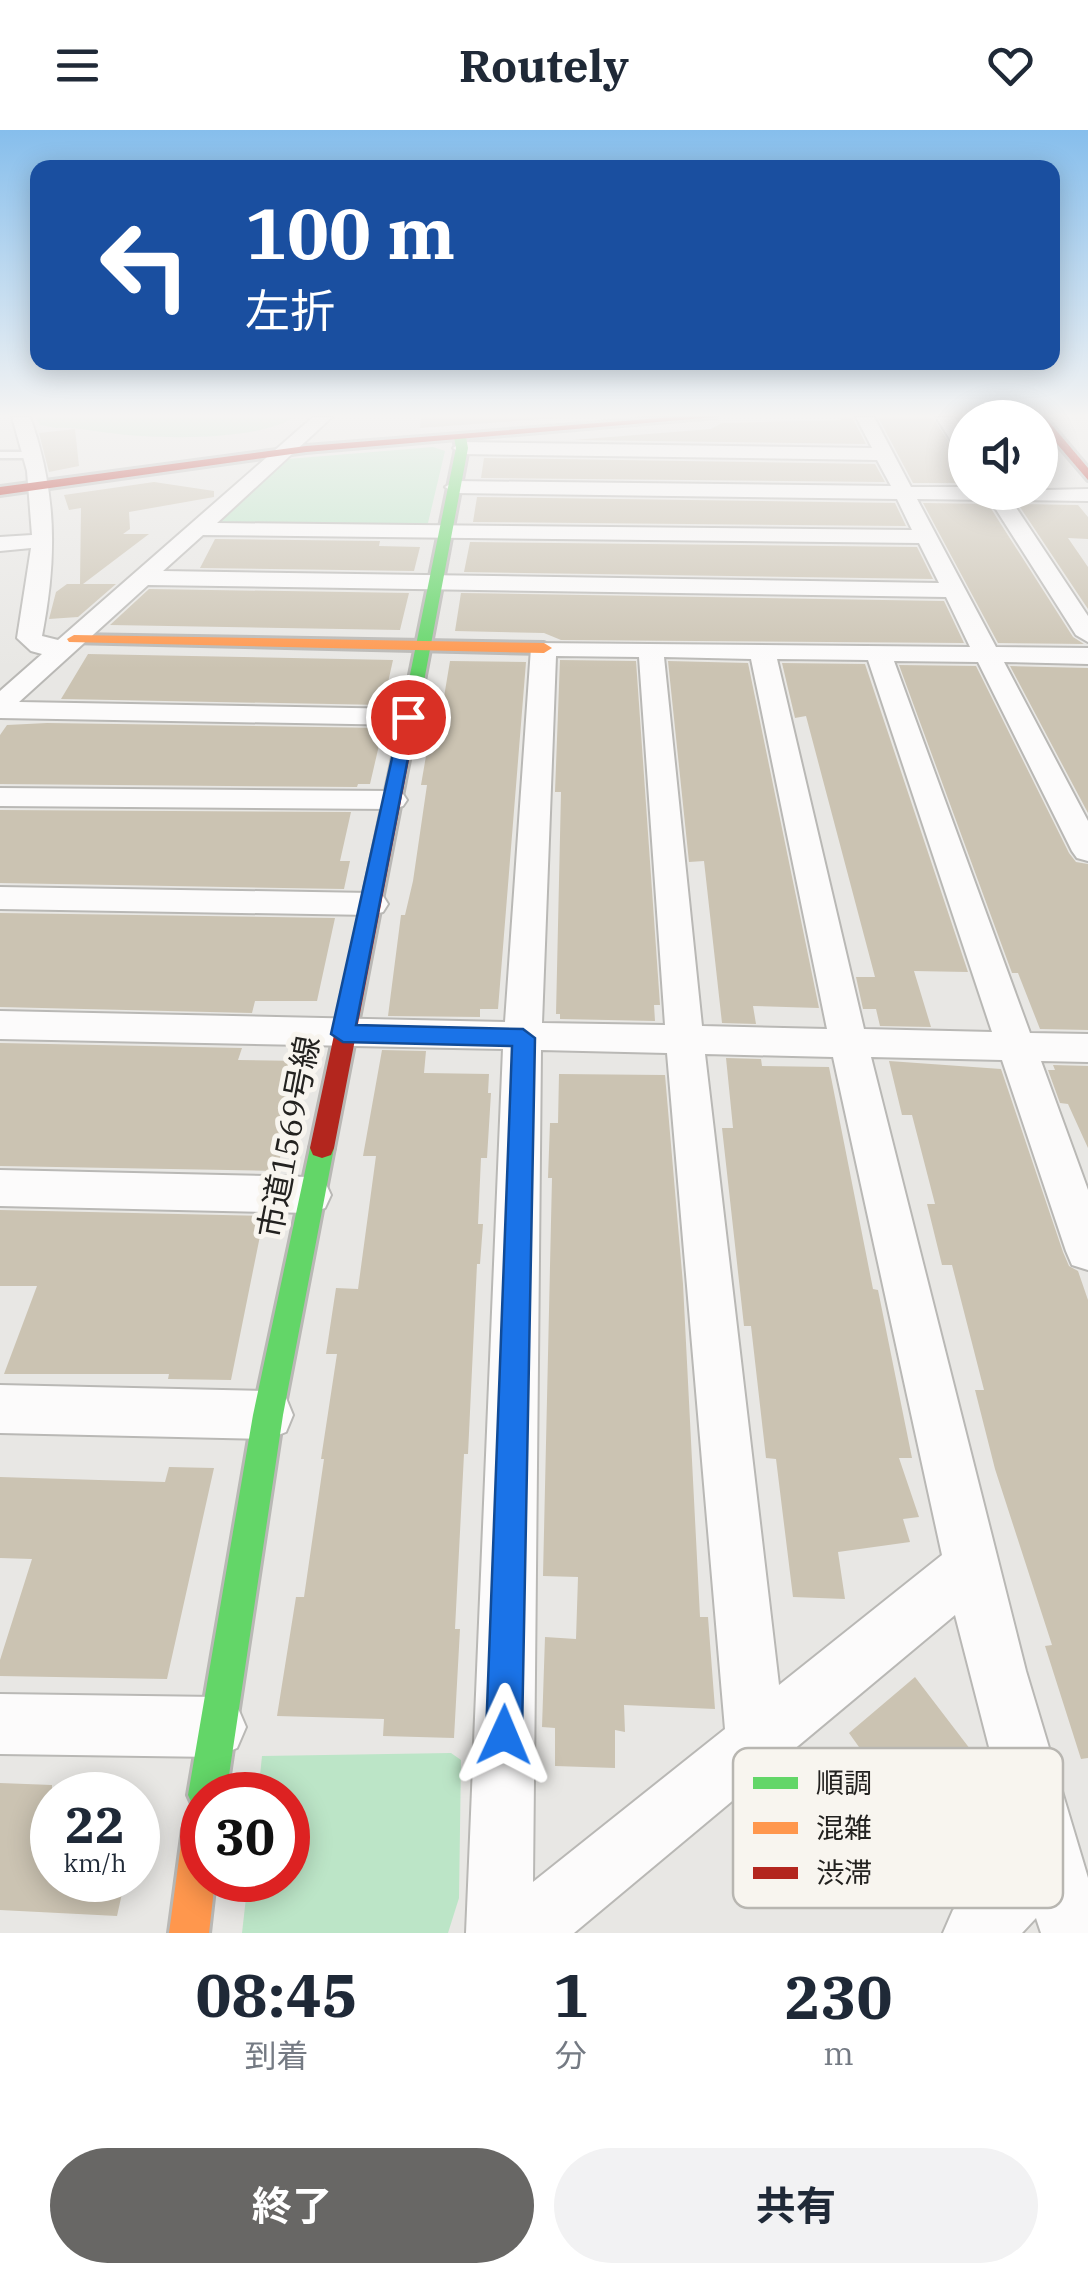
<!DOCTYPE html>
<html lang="ja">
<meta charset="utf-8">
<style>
body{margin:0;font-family:"IBM Plex Serif","Noto Sans JP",serif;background:#f2f2f3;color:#1f2937;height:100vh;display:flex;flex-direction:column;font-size:38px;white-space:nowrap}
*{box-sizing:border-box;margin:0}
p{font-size:32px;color:#747a83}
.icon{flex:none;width:55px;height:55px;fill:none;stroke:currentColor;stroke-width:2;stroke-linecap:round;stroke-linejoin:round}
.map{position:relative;height:1803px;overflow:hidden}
.side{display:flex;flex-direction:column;background:#fff;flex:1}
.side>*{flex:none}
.guide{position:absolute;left:30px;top:30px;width:1030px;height:210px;border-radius:20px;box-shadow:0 5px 25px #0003;background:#1a4fa0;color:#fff;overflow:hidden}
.fabs{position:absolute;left:948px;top:270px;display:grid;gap:20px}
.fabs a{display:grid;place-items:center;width:110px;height:110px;border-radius:50%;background:#fff;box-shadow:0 5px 25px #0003;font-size:50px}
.speed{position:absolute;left:30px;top:1642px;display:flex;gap:20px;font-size:50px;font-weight:700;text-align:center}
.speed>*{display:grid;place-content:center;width:130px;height:130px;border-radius:50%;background:#fff;box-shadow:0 5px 25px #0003;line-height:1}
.speed small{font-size:25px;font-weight:400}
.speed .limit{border:15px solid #d22;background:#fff;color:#111}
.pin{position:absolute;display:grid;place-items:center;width:85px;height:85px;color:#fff;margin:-42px;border:5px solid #fff;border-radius:50%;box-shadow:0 2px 10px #0007}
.me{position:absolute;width:110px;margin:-55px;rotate:1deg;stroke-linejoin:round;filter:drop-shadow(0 0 8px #0008)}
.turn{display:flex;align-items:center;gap:35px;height:210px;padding:0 50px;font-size:45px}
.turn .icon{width:130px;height:130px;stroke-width:2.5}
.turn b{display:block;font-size:70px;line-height:85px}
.eta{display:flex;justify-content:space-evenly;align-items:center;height:170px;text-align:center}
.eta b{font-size:60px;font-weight:700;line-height:70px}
.action{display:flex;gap:20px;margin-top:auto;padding:20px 50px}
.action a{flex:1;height:115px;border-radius:60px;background:#686765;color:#fff;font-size:40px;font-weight:700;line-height:115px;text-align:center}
.action a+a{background:#f2f2f3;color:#1f2937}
header{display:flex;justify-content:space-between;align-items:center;height:130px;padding:0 50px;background:#fff;font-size:45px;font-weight:700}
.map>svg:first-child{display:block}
</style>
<header><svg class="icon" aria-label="menu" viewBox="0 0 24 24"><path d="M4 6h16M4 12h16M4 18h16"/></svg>Routely<svg class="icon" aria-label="heart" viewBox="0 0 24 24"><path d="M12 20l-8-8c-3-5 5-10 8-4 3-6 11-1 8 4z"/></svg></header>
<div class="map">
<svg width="1088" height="1803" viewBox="0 0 1088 1803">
<rect width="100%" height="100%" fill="#e8e7e4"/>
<!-- green -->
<path fill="#bce5c7" d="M35,287H295C256,311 163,309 118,304C96,302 78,297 56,298L40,295Z
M433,317L445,321L428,393L418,397L219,393L288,329Z
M451,1623L461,1630L459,1768L448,1803H242L248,1750H288V1665H258L262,1626Z"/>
<!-- building -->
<path fill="#cbc3b2" d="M421,287H570L420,298Z
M839,287H852L866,314L573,310L711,299L722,293L841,290Z
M878,287H932L965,336V353H913Z
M75,299L79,336L49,342L39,303Z
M484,328L875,334L885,352L481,348Z
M154,352L214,361V367L129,382L130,399L123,404H149L83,454H116L78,487L49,489L56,462L67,454H80L81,378L69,380L64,365Z
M477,367L895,373L906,396L473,392Z
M923,373L988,374L1073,507L1084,514L998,513Z
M1018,374L1078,375L1088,387V409L1068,408L1088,437V479Z
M215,409L380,411L379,416L420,417L414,441L200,438Z
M470,412L917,417L933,449L464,442Z
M149,459L409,463L400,500L110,495Z
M461,463L944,471L964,513L561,510L544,503L455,501Z
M88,524L393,530L383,575L61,569Z
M560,530L636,531L660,875H654L655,891L560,889V884H556L561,662H555Z
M450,531L526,532L498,879H480V887L388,886L401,785H405L413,751L427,655H421L431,597H439Z
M668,531L748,533L819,878L753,876L756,894L722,893L704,731L689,732Z
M782,533L865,534L968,842L914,841L931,897L880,896L876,879H863L856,847H875L806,586L795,588Z
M899,535L976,536L1069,723L1076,732L1088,734V900L1040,899L1018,843H1012Z
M1010,536L1088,538V683Z
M47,593L383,598L370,654H358L357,657L0,654V605L7,595Z
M0,680L351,682L340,731H350L344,759L0,753Z
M0,783L335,788L317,871H255L252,883L0,877Z
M0,913L242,918L238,930L302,931L277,1041L0,1036Z
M382,920L426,921L424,943L489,944L488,963H491L487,1028H481L478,1094H483L480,1134H477L468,1324H464L455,1499H460L454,1608L383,1606L384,1589L277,1586L296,1467H304L324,1329H321L337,1224H326L336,1158L358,1159L376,1026H363Z
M726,928L761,929L762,936L829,937L873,1159L878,1160L912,1328H899L919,1387L903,1389L910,1412L838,1422L845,1469L793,1467L776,1329L766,1328L751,1196H744L722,998H733Z
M889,931L1001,939L1063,1122L1069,1136L1078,1141L1088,1170V1628L1081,1629L1045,1516L1052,1515L995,1339L975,1260H984L952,1135H942L927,1074H935L912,985H902Z
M1053,935L1088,936V1018L1068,974L1060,973L1048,940H1055Z
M559,944L665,945L683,1154L700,1487H708L715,1579L624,1575L625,1602L615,1600V1638L555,1636V1598L542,1597L545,1507L576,1509L578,1447L543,1446L552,1048H548L550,993H558Z
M0,1080L264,1086L231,1250L168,1249L169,1244H4L37,1156H0Z
M169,1337L214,1338L167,1549L0,1546V1530L32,1429L0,1428V1347L165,1352Z
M915,1547L993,1649L996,1658L931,1718L849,1603Z
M0,1653L52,1655V1750H125L117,1786L0,1780Z"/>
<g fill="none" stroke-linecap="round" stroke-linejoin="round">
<defs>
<path id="lane" d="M0,322H35L40,325L35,328H0Z"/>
<path id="street" d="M12,287H30C57,361 57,429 42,506L58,510L313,287H332L217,393L912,400L897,369L455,363L445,357L455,351L891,356L877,330L462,324L453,318L462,312L872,318L856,287H874L911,357H965V362L1088,359V371L1011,370L1088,486V512L1076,505L990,370L917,369L996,517L1088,518V534L1004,532L1088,691V731L1077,728L1072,721L978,532L894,531L1030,903L1088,904V932L1041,931L1088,1060V1140L1072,1135L1066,1121L1002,930L871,927L1026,1541L1088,1748V1803H1041L1036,1788L1022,1803H943L953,1780L1015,1718L955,1485L574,1803H466L503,919L0,909V881L505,892L531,518L535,513L970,517L946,467L148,455L19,572L407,579L421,587L407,595L0,588V561L42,524L31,521L17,508L31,418L0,421V407L32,405L27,341ZM203,405L919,413L939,453L163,441ZM556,526L639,527L665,895L542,893ZM664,527L751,529L827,899L702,896ZM777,529L868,530L992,902L864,899ZM541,920L667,923L725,1599L533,1752ZM705,924L833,927L942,1425L779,1555Z
M936,287H954L965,304V324L958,322Z
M0,658L392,661L403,664L407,670L403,676L392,679L0,676Z
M0,757L371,763L383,766L388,774L383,782L371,785L0,779Z
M0,1040L310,1047L325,1052L331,1065L325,1078L310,1083L0,1076Z
M0,1255L268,1261L286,1268L293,1285L286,1302L268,1309L0,1303Z
M0,1564L216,1567L237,1576L246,1597L237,1618L216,1627L0,1624Z"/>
<path id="fast" d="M460,304L466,307L468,318L414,604L406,609L398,604L456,318L454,307Z
M322,1008L331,1011L334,1018L283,1285L226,1665H202V1682L194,1678L188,1665L253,1285L310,1018L313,1011Z"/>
<path id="slow" d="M74,505L544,513L552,518L544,523L69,512L67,509Z
M202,1680V1750H215L209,1803H169L183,1699L189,1686Z"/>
<path id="jam" d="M674,287H716L306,322L0,365V357L306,316Z
M1035,287H1045L1088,338V350L1040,294V288Z
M406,599L414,604L334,1018L331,1025L322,1028L313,1025L310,1018L398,604Z"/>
</defs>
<!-- lane casing -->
<use href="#lane" stroke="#b9b8b5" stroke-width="5"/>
<!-- street casing -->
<use href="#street" stroke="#b9b8b5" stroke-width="4"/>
<!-- fast casing -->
<use href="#fast" stroke="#b9b8b5" stroke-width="6"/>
<!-- slow casing -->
<use href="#slow" stroke="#b9b8b5" stroke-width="6"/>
<!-- jam casing -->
<use href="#jam" stroke="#b9b8b5" stroke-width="6"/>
<!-- lane -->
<use href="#lane" fill="#fcfbfb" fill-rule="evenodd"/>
<!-- street -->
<use href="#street" fill="#fcfbfb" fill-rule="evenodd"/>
<!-- fast -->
<use href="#fast" fill="#63d668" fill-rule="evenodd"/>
<!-- slow -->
<use href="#slow" fill="#ff974d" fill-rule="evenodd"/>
<!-- jam -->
<use href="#jam" fill="#b3261e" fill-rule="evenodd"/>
</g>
<!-- sky -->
<linearGradient id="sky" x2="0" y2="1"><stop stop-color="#86beec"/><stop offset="0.53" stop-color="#f5f4f3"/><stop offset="1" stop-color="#f5f4f3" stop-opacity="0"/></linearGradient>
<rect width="1088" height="539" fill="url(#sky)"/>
<!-- route -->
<path fill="#1a73e8" stroke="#114b97" stroke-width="2.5" d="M402,583L416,587L356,895L523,899L535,908L522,1605L517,1618L504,1623L491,1618L486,1605L512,916L343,912L331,904Z"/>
<g text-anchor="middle" stroke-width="10" stroke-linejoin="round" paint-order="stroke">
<!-- street labels -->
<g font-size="32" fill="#232220" stroke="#f8f5ef">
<text transform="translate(289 1007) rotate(-79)" y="11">市道1569号線</text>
</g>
</g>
<!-- legend -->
<rect x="733" y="1618" width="330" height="160" rx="15" fill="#f8f5ef" stroke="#b8b6b1" stroke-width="2.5"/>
<rect x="753" y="1647" width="45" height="12" fill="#63d668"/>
<rect x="753" y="1692" width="45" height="12" fill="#ff974d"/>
<rect x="753" y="1737" width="45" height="12" fill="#b3261e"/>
<g font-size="28" fill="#232220">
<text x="816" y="1663">順調</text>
<text x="816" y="1708">混雑</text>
<text x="816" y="1753">渋滞</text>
</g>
</svg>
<div class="fabs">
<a><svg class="icon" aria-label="sound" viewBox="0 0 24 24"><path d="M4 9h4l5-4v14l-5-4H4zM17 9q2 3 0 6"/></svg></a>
</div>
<div class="speed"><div>22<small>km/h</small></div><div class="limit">30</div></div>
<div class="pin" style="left:408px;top:587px;background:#d93025"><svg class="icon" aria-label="arrive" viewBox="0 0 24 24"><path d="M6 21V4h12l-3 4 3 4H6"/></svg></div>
<svg class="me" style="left:504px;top:1605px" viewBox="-20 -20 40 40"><path d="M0-17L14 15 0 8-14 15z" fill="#1a73e8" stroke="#fff" stroke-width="4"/></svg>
<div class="guide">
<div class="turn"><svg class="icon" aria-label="left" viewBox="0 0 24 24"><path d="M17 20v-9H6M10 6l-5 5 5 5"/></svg><div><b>100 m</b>左折</div></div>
</div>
</div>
<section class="side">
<div class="eta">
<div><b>08:45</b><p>到着</p></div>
<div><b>1</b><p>分</p></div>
<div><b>230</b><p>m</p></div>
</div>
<div class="action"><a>終了</a><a>共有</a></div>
</section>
